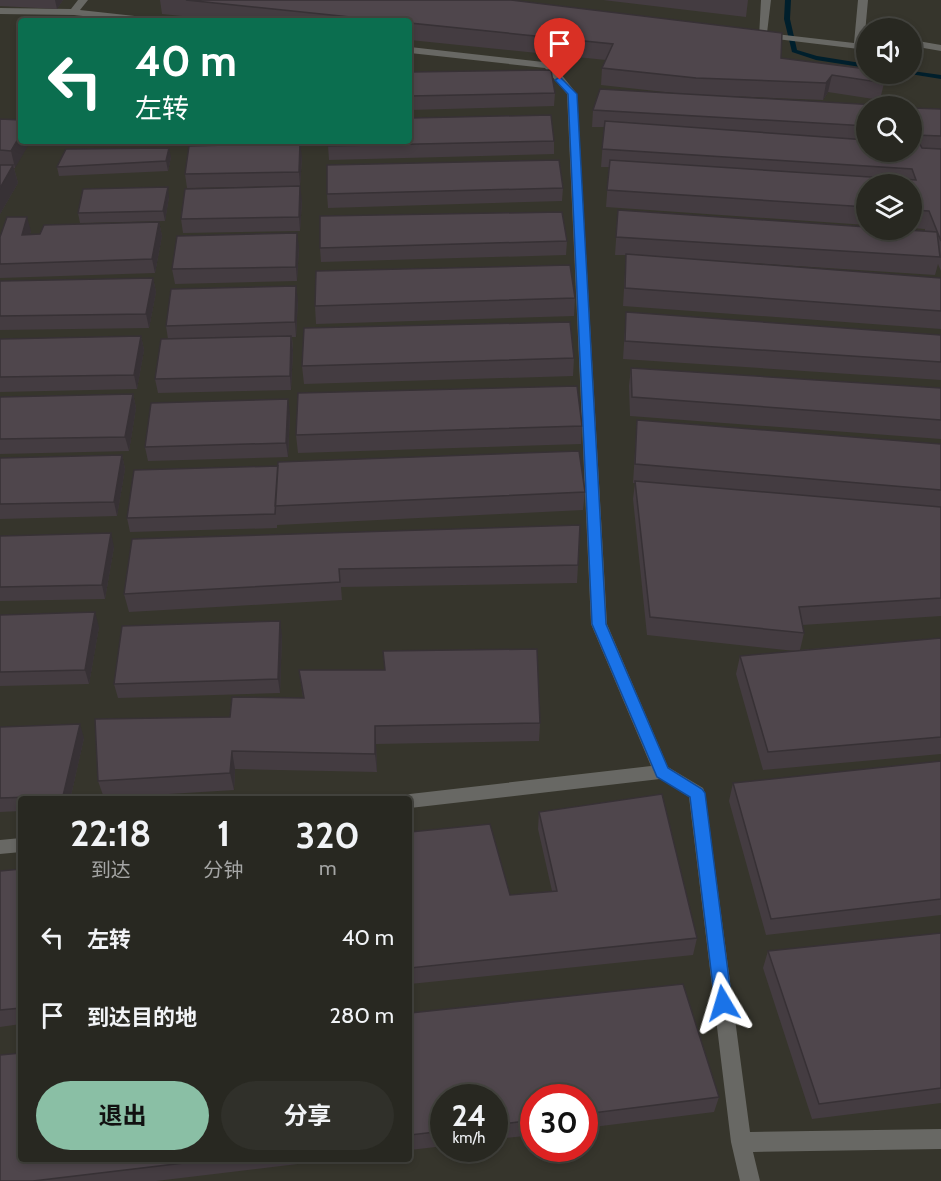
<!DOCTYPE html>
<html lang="zh">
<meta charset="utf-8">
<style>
body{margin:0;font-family:Cabin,"Noto Sans SC",sans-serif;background:#30302a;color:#f1f3f6;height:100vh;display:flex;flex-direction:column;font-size:22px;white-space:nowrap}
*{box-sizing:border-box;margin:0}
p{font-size:20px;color:#a5a6a5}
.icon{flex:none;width:33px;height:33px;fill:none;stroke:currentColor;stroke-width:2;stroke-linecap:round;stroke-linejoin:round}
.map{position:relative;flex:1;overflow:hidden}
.drawer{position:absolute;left:18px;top:796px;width:394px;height:366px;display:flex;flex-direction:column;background:#282821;border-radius:6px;box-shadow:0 3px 9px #0003,0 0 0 2px #44443f}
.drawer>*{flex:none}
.top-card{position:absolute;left:18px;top:18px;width:394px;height:126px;border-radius:6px;box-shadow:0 3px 9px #0003,0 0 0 2px #44443f;background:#0b6e4f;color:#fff;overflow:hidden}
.controls{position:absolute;left:856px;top:18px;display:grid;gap:12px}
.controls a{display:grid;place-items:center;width:66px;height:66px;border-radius:50%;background:#282821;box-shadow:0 3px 9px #0003,0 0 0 2px #44443f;font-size:30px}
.speed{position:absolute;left:430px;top:1084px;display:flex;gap:12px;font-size:30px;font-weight:700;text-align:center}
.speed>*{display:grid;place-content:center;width:78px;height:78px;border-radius:50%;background:#282821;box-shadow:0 3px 9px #0003,0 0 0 2px #44443f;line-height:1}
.speed small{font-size:15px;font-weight:400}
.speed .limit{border:9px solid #d22;background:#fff;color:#111}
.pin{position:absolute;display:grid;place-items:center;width:51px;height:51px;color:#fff;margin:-62px -26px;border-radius:50% 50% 50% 0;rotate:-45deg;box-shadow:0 0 6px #0007}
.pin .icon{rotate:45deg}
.me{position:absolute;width:66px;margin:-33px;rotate:353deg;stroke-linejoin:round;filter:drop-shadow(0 0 4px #0008)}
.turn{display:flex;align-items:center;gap:21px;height:126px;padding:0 18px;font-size:27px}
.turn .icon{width:78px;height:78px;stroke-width:2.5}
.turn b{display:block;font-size:42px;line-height:51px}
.eta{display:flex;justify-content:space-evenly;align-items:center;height:102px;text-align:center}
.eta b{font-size:36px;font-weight:700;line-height:42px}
.cta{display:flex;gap:12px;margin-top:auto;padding:12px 18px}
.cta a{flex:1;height:69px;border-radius:36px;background:#8abfa5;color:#111;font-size:24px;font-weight:700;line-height:69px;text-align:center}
.cta a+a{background:#30302a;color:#f1f3f6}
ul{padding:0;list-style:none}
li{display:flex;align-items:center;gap:18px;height:78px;padding:0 18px}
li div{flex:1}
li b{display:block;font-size:22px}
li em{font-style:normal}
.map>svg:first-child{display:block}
</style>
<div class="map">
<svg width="941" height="1181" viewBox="0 0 941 1181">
<rect width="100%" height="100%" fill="#36352c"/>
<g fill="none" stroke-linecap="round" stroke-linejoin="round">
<!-- stream -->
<path fill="#001f2c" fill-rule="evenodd" d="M785,0H791L790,19L797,50L817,56L867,64V68L816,60L792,52L784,19Z
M912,71L941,75V79L910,74H912Z"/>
<!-- minor -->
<path fill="#686864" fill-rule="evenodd" d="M78,0H88L80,10L153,18L158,21H128L74,15L0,14V8L71,9Z
M761,0H771L767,33L854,43L858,0H868L864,44H867V50L759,37Z
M912,40L941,45V51L912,46Z
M410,47L552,63L577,94L607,624L668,767L703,788L705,793L750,1132L941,1129V1149L753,1152L760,1181H740L731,1142L689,797L660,779L410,808V800H402L404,796L410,794L651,766L591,624L567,94L545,68L410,53Z
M21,838V852L0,854V840Z"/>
</g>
<!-- wall -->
<path fill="#443c41" d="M0,0H63L57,9L0,6Z
M160,0H511L781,58L884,83L880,100L828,92L823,100L729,96L867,106V152H912V108L941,109V271L938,264L935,275L720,261L941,278V329L623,306L626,255H615L618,210L925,231V229L912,228V184H867V225L606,207L609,167H601L604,127H592L593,110L674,93L601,85L602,68L606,60L410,40V21H232L162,14Z
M603,0H748L746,17Z
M410,72L555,93L554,106L410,110Z
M0,119L21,120L15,168H14L18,183L0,214Z
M66,141H224L66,142Z
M554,141V154L329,160L328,146Z
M171,157L168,171L59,176L57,167Z
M302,157L300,186L187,188L185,174Z
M563,188L562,201L328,208L327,194Z
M169,197L165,221L80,223L78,213Z
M302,200L300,231L183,233L181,219Z
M159,222L162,236L155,273L0,278V237L31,231L30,234H40Z
M567,241L566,255L321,262L320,248Z
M299,247L297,281L175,284L172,269Z
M153,278L156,292L149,328L0,330V281Z
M575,298L574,316L316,324L315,306Z
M298,300L296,337H292L293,350L291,390L158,393L155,379L168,339L166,326Z
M626,312L941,335V380L623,359Z
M141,336L144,350L137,389L0,392V339Z
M574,358L573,376L304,384L302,366Z
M631,368L941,388V439L630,416L629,386Z
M133,394L136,408L129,451L0,454V397Z
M290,414L288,457L148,461L145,447Z
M637,420L941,444V616L802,625L804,633L800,650L941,638V754L763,770L736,674L740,656L795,651L647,635L633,499L635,483H633Z
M582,426L581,444L298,453L296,435Z
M122,455L125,469L117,516L0,519V458Z
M134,470L585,492L583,510L277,525V524V528L130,532L127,518Z
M0,536L114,547L105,599L0,601Z
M132,539L578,565L577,583L341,587L342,600L129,612L124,594Z
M0,615L99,627L89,684L0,686Z
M282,635L280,693L118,698L114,684Z
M299,670L540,723L539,741L376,744L377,772L235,769L234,790L104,798L98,781L230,717L303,698Z
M0,727L84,738L70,800H21V811L0,812Z
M941,761V915L766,935L729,801L733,783Z
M539,812L697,938L693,955L410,984V832L510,895L552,891L538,829Z
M21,869V1024L0,1027V871Z
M941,933V1103L812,1119L763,968L768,951Z
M410,1013L719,1097L714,1112L585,1128V1098H534V1135L495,1139V1098H444V1146L410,1150Z
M21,1160H331L156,1181H0Z"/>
<!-- shaded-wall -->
<path fill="#373135" d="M55,0H63L57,9Z
M832,75L828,92L823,100L826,83Z
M21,134V141H31L15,168L11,151Z
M300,143L302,157L300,186L299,172Z
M169,148L171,157L168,171L166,161Z
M13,165L18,183L0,214V188Z
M300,186L302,200L300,231L299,217Z
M168,187L169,197L165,221L163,211Z
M27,217L31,231L26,249L22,235Z
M159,222L162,236L155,273L152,259Z
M297,233L299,247L297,281L296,267Z
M153,278L156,292L149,328L146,314Z
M296,286L298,300L296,337L295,322Z
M141,336L144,350L137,389L134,375Z
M291,336L293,350L291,390L290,376Z
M133,394L136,408L129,451L125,437Z
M288,399L290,414L288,457L286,443Z
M122,455L125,469L117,516L114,502Z
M111,533L114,547L105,599L102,585Z
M95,612L99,627L89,684L85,670Z
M280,621L282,635L280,693L278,679Z
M80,724L84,738L70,800H64L63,796Z
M375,726L376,744L377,772L375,754Z
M232,751L235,769L234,790L230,773Z"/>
<!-- building -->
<path fill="#4f464c" stroke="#373135" stroke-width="1.5" d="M186,0H511L782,33L781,58L867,69V74H885L884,83L832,75L826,83L696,78L602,68L613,44L410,23V21H389Z
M551,70L555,93L410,96V72Z
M600,89L894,106H867V126L593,110Z
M912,108L941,109V136L915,135L922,148L941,149V241L929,211L912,210V184H867V207L607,190L610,160L916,180L912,169L602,149L605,121L867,140V152H912Z
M551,115L554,141L328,146V141H410V118Z
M0,119L21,120V134L11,151L0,150Z
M300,143L299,172L185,174L189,146Z
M169,148L166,161L57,167L66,149Z
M559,160L563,188L327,194V165Z
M0,165H13L0,188Z
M300,186L299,217L181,219L185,189Z
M168,187L163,211L78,213L83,189Z
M618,210L867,227V230H907L937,232L940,257L616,237Z
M562,212L567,241L320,248V216Z
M7,217H27L22,235L40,234L44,225L159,222L152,259L0,264V237Z
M297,233L296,267L172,269L177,236Z
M626,254L941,278V311L625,288Z
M570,265L575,298L315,306L316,271Z
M153,278L146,314L0,316V281Z
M296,286L295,322L166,326L171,289Z
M626,312L941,335V362L625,341Z
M570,322L574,358L302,366L304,328Z
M141,336L134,375L0,377V339Z
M291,336L290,376L155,379L161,339Z
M631,368L941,388V420L632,397Z
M577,386L582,426L296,435L298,393Z
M133,394L125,437L0,439V397Z
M288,399L286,443L145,447L151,403Z
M637,420L941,444V490L635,464Z
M579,451L585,492L275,506L278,462Z
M122,455L114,502L0,504V458Z
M278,466L275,514L127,518L134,470Z
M635,481L941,507V598L799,607L804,633L650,617Z
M580,525L578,565L339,569L340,582L124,594L132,539Z
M111,533L102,585L0,587V536Z
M95,612L85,670L0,672V615Z
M280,621L278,679L114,684L122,626Z
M941,638V737L768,752L740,656Z
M537,649L540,723L375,726V754L232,751L230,773L98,781L95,719L230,717L232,697L304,698L299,670H385L383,651Z
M80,724L63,796L0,798V727Z
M941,761V899L771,919L733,783Z
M662,794L697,938L410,968V832L490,824L510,895L557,891L539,812Z
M21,869V1008L0,1010V871Z
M941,933V1088L819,1104L768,951Z
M683,984L719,1097L585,1114V1098H534V1120L495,1125V1098H444V1131L410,1135V1013Z
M21,1053V1160H209L33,1181H0V1055Z"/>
<!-- route -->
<path fill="#1a73e8" stroke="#114b97" stroke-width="1.5" d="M560,77L577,94L606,624L668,768L702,789L705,793L732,1003L730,1008L723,1011L717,1008L715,1003L690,797L657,777L592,624L568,94L555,80Z"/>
</svg>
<div class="controls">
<a><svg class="icon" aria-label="sound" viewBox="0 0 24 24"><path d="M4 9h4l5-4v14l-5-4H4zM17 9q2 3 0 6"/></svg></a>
<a><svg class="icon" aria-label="search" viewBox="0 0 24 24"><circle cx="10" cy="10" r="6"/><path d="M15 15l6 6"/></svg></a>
<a><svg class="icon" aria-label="layers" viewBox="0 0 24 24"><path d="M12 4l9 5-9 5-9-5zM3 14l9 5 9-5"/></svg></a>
</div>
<div class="speed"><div>24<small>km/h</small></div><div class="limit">30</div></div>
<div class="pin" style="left:560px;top:80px;background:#d93025"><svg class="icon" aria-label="arrive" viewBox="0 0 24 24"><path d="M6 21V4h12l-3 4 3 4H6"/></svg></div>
<svg class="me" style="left:723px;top:1003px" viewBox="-20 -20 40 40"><path d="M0-17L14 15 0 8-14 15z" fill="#1a73e8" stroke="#fff" stroke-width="4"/></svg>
<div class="top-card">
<div class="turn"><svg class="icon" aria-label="left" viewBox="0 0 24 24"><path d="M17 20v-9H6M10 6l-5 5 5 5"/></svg><div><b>40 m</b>左转</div></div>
</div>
<section class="drawer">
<div class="eta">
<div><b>22:18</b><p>到达</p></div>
<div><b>1</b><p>分钟</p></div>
<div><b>320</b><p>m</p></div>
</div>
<ul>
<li><svg class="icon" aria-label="left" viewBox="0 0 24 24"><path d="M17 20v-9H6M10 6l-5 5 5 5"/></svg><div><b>左转</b></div><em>40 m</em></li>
<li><svg class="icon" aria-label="arrive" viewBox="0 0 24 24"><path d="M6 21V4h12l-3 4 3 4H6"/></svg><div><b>到达目的地</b></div><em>280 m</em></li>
</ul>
<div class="cta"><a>退出</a><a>分享</a></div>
</section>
</div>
